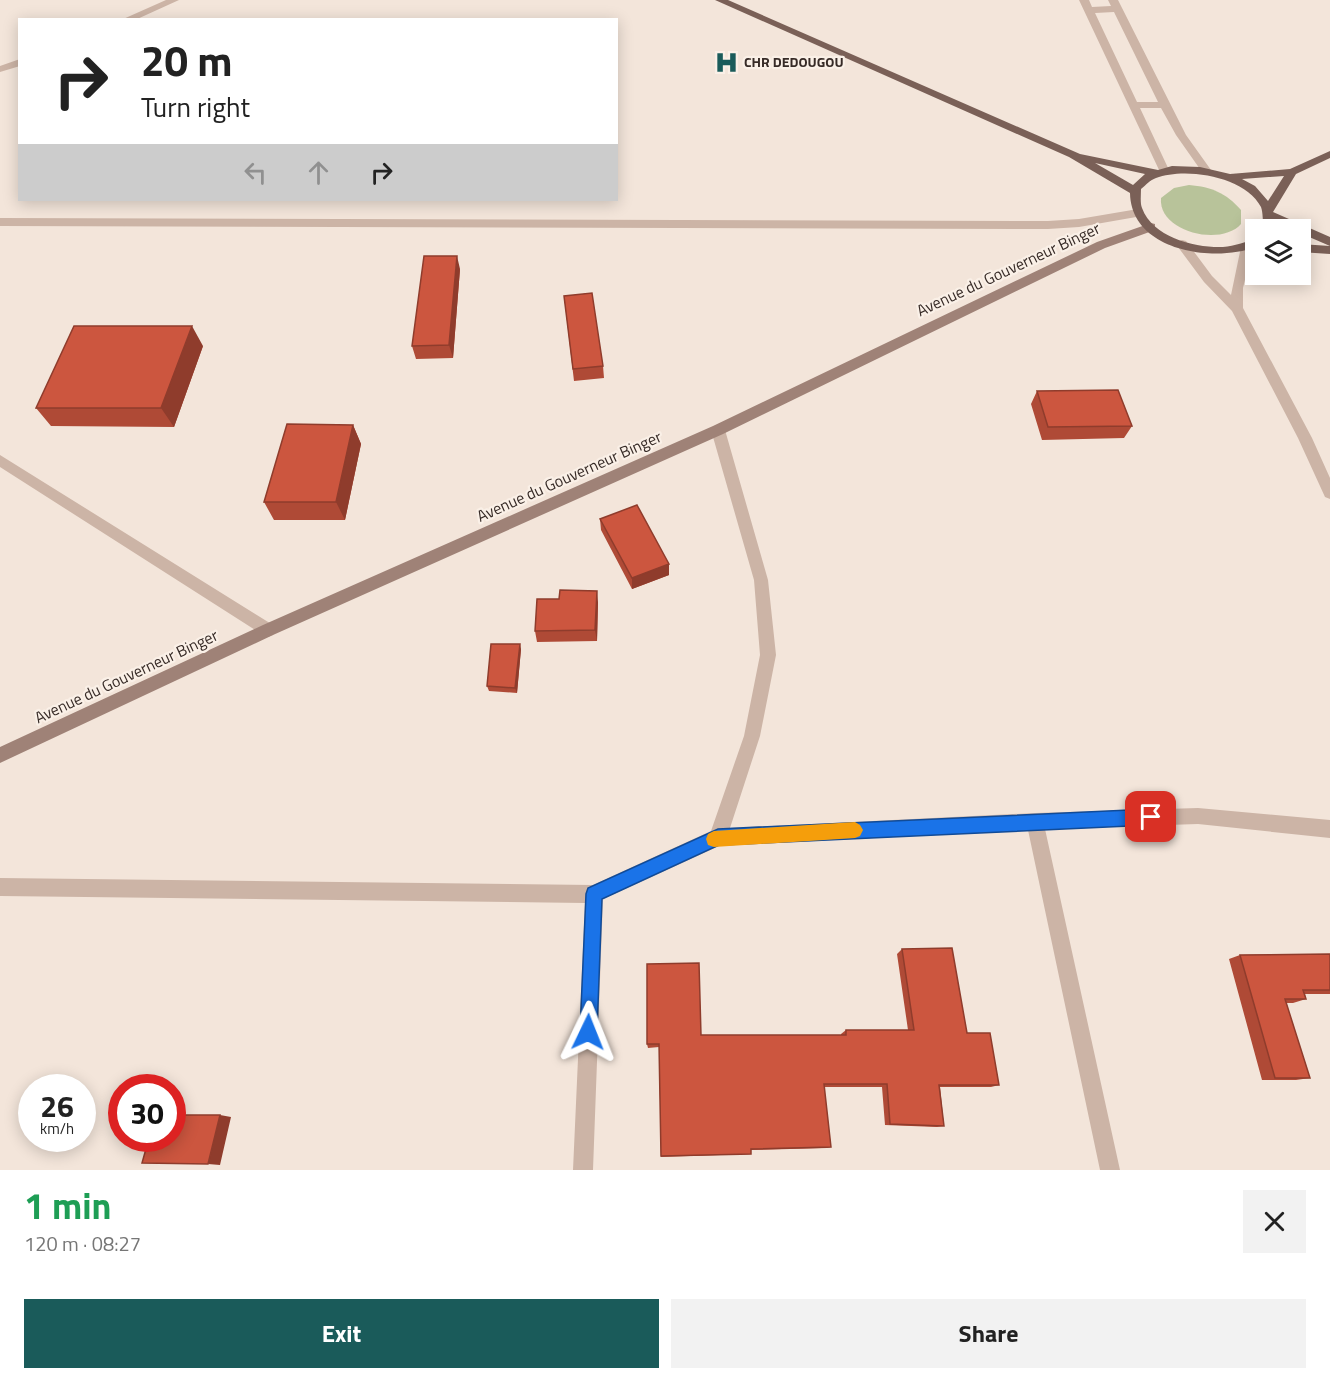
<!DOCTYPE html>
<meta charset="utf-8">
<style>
body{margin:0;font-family:"Titillium Web",sans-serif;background:#f2f2f2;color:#222;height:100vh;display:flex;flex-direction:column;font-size:22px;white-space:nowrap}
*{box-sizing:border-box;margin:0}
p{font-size:20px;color:#767676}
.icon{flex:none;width:33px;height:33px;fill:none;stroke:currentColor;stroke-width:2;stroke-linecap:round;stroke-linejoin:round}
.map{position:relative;height:1170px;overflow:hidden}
.side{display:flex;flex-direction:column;background:#fff;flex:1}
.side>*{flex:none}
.banner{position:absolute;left:18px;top:18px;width:600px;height:183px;border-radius:0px;box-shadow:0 3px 15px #0003;background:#fff;color:#222;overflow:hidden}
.controls{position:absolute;left:1245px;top:219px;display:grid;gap:12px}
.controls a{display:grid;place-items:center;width:66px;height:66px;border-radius:0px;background:#fff;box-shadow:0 3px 15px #0003;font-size:30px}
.speed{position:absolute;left:18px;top:1074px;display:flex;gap:12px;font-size:30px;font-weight:700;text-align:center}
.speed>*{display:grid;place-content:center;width:78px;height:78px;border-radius:50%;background:#fff;box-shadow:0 3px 15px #0003;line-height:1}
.speed small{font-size:15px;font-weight:400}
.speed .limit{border:9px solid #d22;background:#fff;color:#111}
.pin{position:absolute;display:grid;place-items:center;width:51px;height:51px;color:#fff;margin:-26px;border-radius:12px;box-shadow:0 3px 9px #0006}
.me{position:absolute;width:66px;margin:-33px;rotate:2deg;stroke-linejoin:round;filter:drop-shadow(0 0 4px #0008)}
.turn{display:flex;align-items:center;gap:21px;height:126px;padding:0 24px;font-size:27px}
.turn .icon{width:78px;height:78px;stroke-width:2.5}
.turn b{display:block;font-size:42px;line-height:51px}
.lanes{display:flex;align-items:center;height:57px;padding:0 24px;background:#0003;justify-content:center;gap:30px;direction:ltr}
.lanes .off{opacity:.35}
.round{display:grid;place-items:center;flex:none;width:63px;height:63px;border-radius:0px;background:#f2f2f2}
.head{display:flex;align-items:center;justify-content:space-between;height:102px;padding:0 24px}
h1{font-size:36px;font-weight:700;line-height:45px;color:#1e9e55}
.primary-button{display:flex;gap:12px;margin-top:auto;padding:12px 24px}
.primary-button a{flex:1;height:69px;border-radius:0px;background:#1a5b5a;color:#fff;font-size:24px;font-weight:700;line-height:69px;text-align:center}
.primary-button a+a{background:#f2f2f2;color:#222}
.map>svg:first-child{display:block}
</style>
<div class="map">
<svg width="1330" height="1170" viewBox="0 0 1330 1170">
<rect width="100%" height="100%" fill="#f3e5da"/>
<!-- green -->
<path fill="#b8c39a" d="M1189,185C1212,187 1226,193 1241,210V224C1221,247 1158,232 1161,198L1174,188Z"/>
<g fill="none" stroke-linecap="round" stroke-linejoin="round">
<!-- minor -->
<path fill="#ccb4a6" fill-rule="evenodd" d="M166,0H179L135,20H121Z
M1079,0H1089L1092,7L1111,6L1108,0H1118L1186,135L1211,170L1210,172H1202L1176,135L1161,108H1140L1169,170L1164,173L1160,172ZM1114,12L1158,102H1137L1095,13Z
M20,59V66L0,72V66Z
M718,425L725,430L768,580L776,655L760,736L730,828L1035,813L1198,808L1330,820V838L1198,824L1045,829L1120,1170H1100L1028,830L719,846L603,899L593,1170H573L585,903L0,896V878L593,885L711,831L744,736L760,655L754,580L711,430Z
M0,455L273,625L276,630L273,635L268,637L263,635L0,467Z"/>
<!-- tertiary -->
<path fill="#ccb4a6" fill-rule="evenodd" d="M1138,209L1144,213L1142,216L1079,227L1048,229L0,226V218L1048,221L1079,219Z
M1182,240L1186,241L1212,276L1231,295L1241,247L1247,243L1253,247L1243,288V308L1312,438L1330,478V499L1325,497L1298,438L1232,311L1204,282L1178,247V241Z"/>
<!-- secondary -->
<path fill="#9f8277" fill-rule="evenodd" d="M1151,223L1155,224V230L1105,248L723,434L273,635L0,763V747L263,625L713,426L1097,242Z"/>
<!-- primary -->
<path fill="#7a6057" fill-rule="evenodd" d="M715,0H728L1080,154L1158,170L1172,166L1200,167L1230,174L1290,169L1330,151V158L1296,174L1273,212L1330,237V246L1300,233V230H1293L1274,221L1275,230H1263C1263,223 1263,212 1261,207C1245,176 1185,167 1156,178C1150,180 1146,185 1141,189C1141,195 1140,203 1142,208C1153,238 1196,248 1223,247C1235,246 1245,242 1256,239V247C1213,263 1131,251 1130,193L1069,157ZM1095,163L1145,174L1133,185ZM1284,176L1268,201L1255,186L1242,179Z
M1300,244L1330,246V254L1300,252Z"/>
</g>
<!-- wall -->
<path fill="#af4a36" d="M460,269L453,358L416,359L412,346Z
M564,296L603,366L604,378L574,381Z
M203,346L174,427L51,426L36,408Z
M1037,391L1132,426L1124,438L1042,440L1031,404Z
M353,425L361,444L345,520H274L264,502Z
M600,519L669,564V575L632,589L601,530Z
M598,602L597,641L537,642L535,631Z
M521,649L517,693L489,691L487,686Z
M902,949L967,1033L999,1085L991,1087H940L944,1126L937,1127L885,1125L882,1087H824L831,1147L827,1148L751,1150V1154H749L661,1157L659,1047L648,1048L647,1044L701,1035H841V1034L846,1030H908L897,954Z
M1330,954V994H1305L1306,999L1293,1003H1286L1310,1078L1296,1080H1262L1229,959L1240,955Z"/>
<!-- shaded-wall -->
<path fill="#8f3c2c" d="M457,256L460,269L453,358L449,345Z
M192,326L203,346L174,427L161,408Z
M353,425L361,444L345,520L336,502Z
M669,564V575L632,589V578Z
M597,591L598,602L597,641L595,630Z
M520,644L521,649L517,693L515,688Z
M220,1115L231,1117L220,1165L208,1164Z"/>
<!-- building -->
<path fill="#cc563f" stroke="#8f3c2c" stroke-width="1.5" d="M424,256H457L449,345L412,346Z
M592,293L603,366L573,369L564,296Z
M74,326H192L161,408H36Z
M1118,390L1132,426L1048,427L1037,391Z
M287,424L353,425L336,502H264Z
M637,505L669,564L632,578L600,519Z
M560,590L597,591L595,630L535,631L537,599H559Z
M491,644H520L515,688L487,686Z
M952,948L967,1033H990L999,1085H939L944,1126L890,1124L887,1084H824L831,1147L751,1149V1154L661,1156L659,1044H647V964L699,963L701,1035H846V1030H914L902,949Z
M1330,954V990H1303L1306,999H1285L1310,1078H1275L1240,955Z
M172,1115H220L208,1164L142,1163L149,1138H172Z"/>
<!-- route -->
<path fill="#1a73e8" stroke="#114b97" stroke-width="1.5" d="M1151,809L1157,812L1159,817L1157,822L1151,825L719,845L602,899L597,1032L595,1038L588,1041L582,1038L580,1032L586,894L588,888L718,829Z"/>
<!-- slow -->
<path fill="#f59e0b" d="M855,822L860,825L863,830L860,836L855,838L714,847L708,845L706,839L708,834L714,831Z"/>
<!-- icons -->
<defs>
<symbol id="hospital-bare" viewBox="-9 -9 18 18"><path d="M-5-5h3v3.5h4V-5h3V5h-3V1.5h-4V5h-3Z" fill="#1a5b5a" stroke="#faf0e7" stroke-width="2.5" paint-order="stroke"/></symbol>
</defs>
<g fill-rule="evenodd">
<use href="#hospital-bare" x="710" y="46" width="33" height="33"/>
</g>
<g text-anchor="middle" stroke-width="4.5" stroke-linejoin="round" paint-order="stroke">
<!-- far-poi labels -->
<g font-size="14" font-weight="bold" fill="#372b27" stroke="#faf0e7" text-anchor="start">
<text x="744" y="67">CHR DEDOUGOU</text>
</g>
<!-- street labels -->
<g font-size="16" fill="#372b27" stroke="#faf0e7">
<text transform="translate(1008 269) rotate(-25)" y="6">Avenue du Gouverneur Binger</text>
<text transform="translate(569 476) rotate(-24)" y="6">Avenue du Gouverneur Binger</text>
<text transform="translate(126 676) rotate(-25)" y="6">Avenue du Gouverneur Binger</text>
</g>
</g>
</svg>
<div class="controls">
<a><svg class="icon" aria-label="layers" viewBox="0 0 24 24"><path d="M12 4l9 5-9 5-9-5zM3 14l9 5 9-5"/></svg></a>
</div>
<div class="speed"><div>26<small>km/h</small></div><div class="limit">30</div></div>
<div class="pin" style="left:1151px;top:817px;background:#d93025"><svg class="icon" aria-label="arrive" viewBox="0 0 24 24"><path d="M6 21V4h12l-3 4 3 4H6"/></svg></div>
<svg class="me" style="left:588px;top:1032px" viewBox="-20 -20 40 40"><path d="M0-17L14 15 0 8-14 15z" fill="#1a73e8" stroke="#fff" stroke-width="4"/></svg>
<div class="banner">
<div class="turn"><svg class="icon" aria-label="right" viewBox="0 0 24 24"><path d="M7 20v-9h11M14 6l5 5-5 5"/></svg><div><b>20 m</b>Turn right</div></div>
<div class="lanes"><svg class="icon off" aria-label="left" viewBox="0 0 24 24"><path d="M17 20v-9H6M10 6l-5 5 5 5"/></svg><svg class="icon off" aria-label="ahead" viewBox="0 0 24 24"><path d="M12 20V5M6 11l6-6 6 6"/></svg><svg class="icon" aria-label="right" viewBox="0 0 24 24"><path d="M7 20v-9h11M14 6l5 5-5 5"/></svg></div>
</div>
</div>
<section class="side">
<div class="head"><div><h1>1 min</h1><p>120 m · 08:27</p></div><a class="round"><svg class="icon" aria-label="close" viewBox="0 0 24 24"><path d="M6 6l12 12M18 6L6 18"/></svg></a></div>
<div class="primary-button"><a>Exit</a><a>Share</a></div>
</section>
